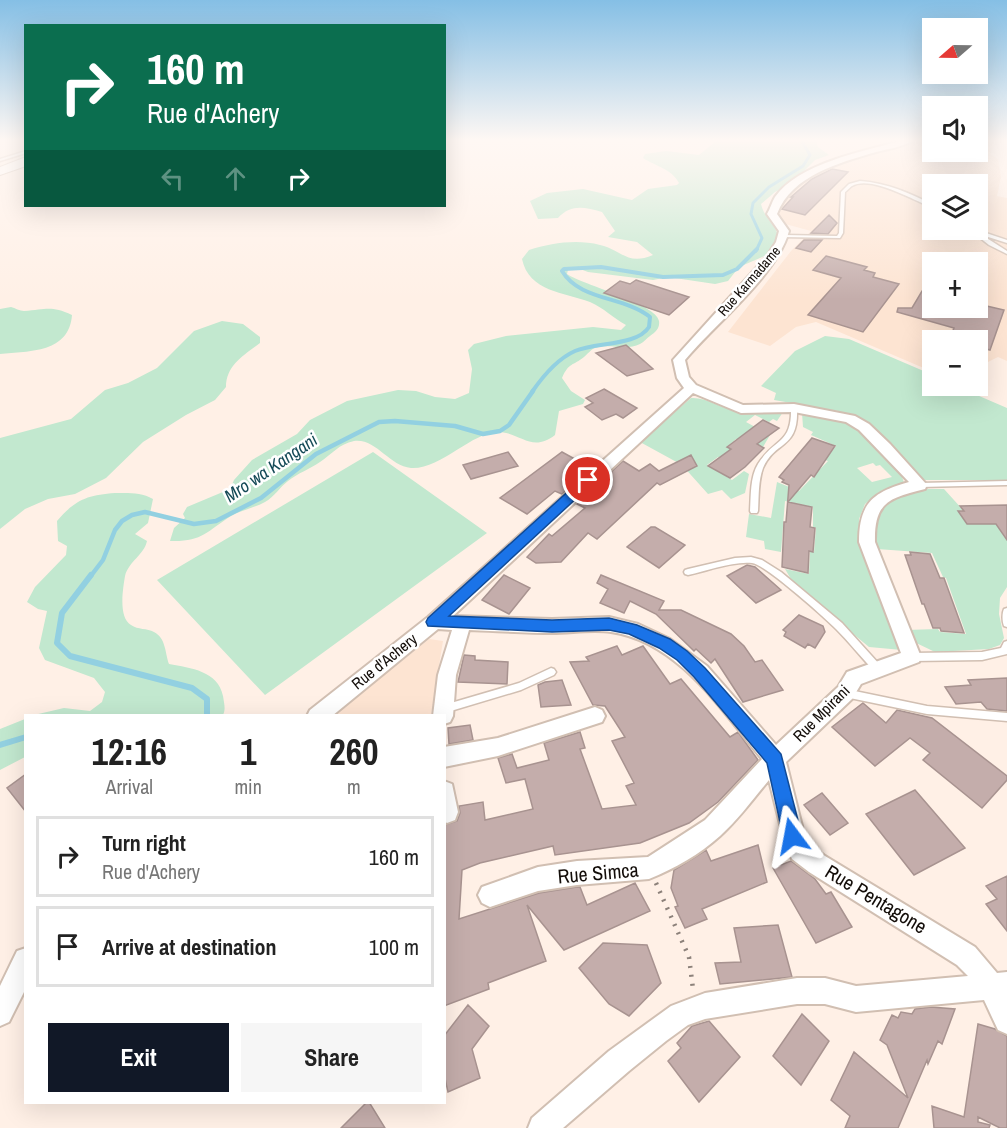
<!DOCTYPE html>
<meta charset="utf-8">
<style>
body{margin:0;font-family:"Archivo Narrow",sans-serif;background:#f6f6f6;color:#222;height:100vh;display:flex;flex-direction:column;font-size:22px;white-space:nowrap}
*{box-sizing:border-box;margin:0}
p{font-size:20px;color:#767676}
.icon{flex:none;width:33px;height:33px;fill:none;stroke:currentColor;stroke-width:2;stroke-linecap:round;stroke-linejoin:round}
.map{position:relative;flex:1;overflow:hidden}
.drawer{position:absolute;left:24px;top:714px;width:422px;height:390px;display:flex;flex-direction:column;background:#fff;border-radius:0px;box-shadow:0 6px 24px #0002}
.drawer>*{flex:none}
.banner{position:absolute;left:24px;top:24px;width:422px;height:183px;border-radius:0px;box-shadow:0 6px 24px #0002;background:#0b6e4f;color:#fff;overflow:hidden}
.needle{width:39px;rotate:250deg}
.buttons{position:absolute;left:922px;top:18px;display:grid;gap:12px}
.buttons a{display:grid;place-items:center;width:66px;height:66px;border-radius:0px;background:#fff;box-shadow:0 6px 24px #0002;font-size:30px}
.pin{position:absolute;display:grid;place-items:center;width:51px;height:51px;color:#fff;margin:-26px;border:3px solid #fff;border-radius:50%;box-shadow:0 2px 6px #0007}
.me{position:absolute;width:66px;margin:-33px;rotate:347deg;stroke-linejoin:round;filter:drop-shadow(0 0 4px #0008)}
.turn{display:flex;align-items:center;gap:21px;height:126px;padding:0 24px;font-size:27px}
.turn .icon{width:78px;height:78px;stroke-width:2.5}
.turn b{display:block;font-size:42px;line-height:51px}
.lanes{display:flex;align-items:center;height:57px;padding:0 24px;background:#0003;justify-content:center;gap:30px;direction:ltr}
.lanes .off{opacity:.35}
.eta{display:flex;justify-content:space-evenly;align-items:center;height:102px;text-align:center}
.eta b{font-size:36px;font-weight:700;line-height:42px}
.button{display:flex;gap:12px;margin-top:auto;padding:12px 24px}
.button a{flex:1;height:69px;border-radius:0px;background:#111827;color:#fff;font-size:24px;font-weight:700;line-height:69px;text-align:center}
.button a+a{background:#f6f6f6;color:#222}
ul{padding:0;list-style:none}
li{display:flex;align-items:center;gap:18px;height:81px;margin:0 12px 9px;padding:0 12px;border:3px solid #e0e0e0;border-radius:0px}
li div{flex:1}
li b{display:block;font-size:22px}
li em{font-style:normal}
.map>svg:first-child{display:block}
</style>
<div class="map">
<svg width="1007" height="1128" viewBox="0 0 1007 1128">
<rect width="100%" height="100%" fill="#fff0e6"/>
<!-- built -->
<path fill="#fde4d2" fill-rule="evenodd" d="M914,141H933V152H978V141L995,144L990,154L998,159L1001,177L997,196L1007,198V361L998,357L978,367V340H933V372L816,322L796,327L770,346L728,332L791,251L811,231L778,222L780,209L801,182L826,167ZM933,184H978V230H933ZM933,262H978V308H933Z
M429,639L443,641L431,715H334Z"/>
<!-- green -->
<path fill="#c2e8cf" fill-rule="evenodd" d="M716,141H816L818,147L829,155L815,160L790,185L775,192L761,204C764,218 776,225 779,238L769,254L739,267L728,281L715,284L668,277L653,280L588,272L580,269L568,270L567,274C583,285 657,304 659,321C660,328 656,332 650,336C647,338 644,342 640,344C626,351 609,343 595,348C590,350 588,354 584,357C573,366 569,362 562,378L571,391L585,400L583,404L559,411L555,435C532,453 521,433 499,432C473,431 440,470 411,468C389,466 376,438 354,441C339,444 332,454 320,462C310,469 298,473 288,481C280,487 274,497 265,502C254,508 242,510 231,516C206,532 202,542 170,541L174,528L185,518L183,514L187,507L230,489L234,480L252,460L297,434L310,420L347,401L398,390L416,391L435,397L455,399L469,393L472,369L468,350L474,344L506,336L593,327L621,330L626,325C613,318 604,308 590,302C564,292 529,292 522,259L529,250C551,243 577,239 600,245C622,250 627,266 653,255L637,242L608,237L615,231L602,212C584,207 571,204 558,218L538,219L530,201L547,193L583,189L632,200L648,189L677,185L679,183C672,169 655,166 643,158L645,154L666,151L699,155Z
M11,307C15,308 20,311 24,311C46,310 50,305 72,315C69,353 30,351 0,354V309Z
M222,321L243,324L260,337V343C244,355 226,365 226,387L215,400L186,415L143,442L106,478L75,494L48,499L25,509L0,529V438L71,419L105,390L128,383L157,368L194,331Z
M825,336L849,339L933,375V386H956L1007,408V480H925L915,474L862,420L838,411L774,400L776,393L761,386L795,351Z
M691,398C706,397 718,407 733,410C750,413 768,410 785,409L777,421L773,419L769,422L755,415L746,422L770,435L763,447L756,444L751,447L736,439L727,447L751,461L745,466H733L718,457L707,465L732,480L744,471L749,474L745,493L731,499L722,490L708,494L682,465L640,442Z
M802,413C816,416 835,416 848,422C861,429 905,470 904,484L881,491L865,504L859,519V543L902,650L869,647L795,586L785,569L809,574L810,552H814L816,528L813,527V507L785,501L781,552L765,549L764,541L746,537L749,514L771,518L777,482L799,491L828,461L825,460L836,446L811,435L813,432L803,427ZM873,463L876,466L880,465L892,477L872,482L857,468Z
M373,452L487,533L265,695L157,580Z
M928,489H944L963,510L958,511L967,524H996L998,527H1007V587L1000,598L999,614L1004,638L1000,645L989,649L935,652L910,640L906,630L938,629L940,632L966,634L946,578L943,577L932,553L877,549C863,508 893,495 928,489Z
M115,493C129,493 141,492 153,499L148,523L135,534L147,541C144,555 129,561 125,576C123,589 118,617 131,625C138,630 147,628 154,632C166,638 165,653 169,664C191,668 218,671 223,696C224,703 226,709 223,715H34L64,708L90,711L102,702L105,692L94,678L45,660L39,648L47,611L38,609L27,602L35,587L66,555L67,546L58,541L57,521C75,500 87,495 115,493Z
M25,719V757L0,770V729Z"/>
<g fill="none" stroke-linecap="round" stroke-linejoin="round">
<!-- stream-far3 -->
<path stroke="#92d0e1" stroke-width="3" d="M756,251L762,238L751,214L753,203L769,187L803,166L810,155L802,141"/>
<!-- stream-far2 -->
<path stroke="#92d0e1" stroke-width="4" d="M532,392C543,376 557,359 575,351C596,342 637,346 649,327L650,317C624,296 580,301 562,271L564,269L601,267L663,277L723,275L737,269L757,249"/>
<!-- stream-far1 -->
<path stroke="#92d0e1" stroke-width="4.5" d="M90,577L103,560L115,530L122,521L132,515L145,512L194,524L216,521L261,498L316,454L379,422L395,421L455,426L483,434L500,431L509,425L533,391"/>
<!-- stream -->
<path stroke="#92d0e1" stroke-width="6" d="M91,575L62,613L57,643L70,656L192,688L207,699V716
M0,745L26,737"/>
</g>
<!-- building -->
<path fill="#c4adab" stroke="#a89390" stroke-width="1.5" d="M832,169L848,172L805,215L782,209L793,197H791L812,179Z
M829,215L837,223L828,234L811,233Z
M804,240H822L811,252L796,248Z
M826,256L867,267L864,270L875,273L873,277L899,284L863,332L808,315L841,278L813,270Z
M636,280L689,297L669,315L604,293L620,281L630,284Z
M922,291L933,293V308H978V304L1004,310L990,350L978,347V340H949L954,328L897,312L898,308H912Z
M626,345L653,369L627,376L596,353Z
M604,389L637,408L623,418L616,414L602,420L585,407L593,403L586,398Z
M763,420L779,428L757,444L764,448L745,467L730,478L708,466L731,449L727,447Z
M812,438L835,446L814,477L811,475L788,502L812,507L810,527L815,528L813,552L809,551L808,573L782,567L784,522H786L789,485L782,482L784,480L779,477Z
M508,452L518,466L471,479L463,465Z
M562,452L591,468L562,494L555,491L527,514L500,498Z
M691,455L697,466L660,485L657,483L597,539L588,533L561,562L536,563L527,557L549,534L552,536L585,508L577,504L623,461L639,471L650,464L659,471Z
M1007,505V540L996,524H967L958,511H964L960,506Z
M651,527H655L685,545L659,568L627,547Z
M910,552L930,554L940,578H944L964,633L941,631L940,628H933L924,604H922L905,555H911Z
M747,565L755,567L781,590L756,603L727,576Z
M504,575L530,588L509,614L482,600Z
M601,575L664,601L659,610H681L731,634L744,646L755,662L762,660L783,690L743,702L715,659L711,663L696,649L694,651L656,614L630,601L624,613L600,603L608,589L597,583Z
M799,615L823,626L825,632L815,648L808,644L805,648L784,636L786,632L783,630Z
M617,646L622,655L643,646L670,684L681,679L730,737L738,732L758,760L718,802L689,823L640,843L555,855L553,846L480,863L462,870L459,919L539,893L577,887H580L587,905L635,883L650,911L564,950L527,905L546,961L488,983L489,989L444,1006V825L457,821L460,813L459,806L483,802L485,820L533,809L525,779L506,783L498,758L512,754L517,768L549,760L544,743L580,732L585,748L580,749L602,809L636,805L626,786L634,783L612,741L625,737L605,706L593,705L570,662L589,661L586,657Z
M464,655L475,656V660L508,662L507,684L458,682Z
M1007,678V711L987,709L981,702L956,704L945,687L971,685L968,680Z
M562,680L571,705L541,707L538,685L545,682Z
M863,703L886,723L897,710L932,718L1007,776V780L982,808L923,760L930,753L910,738L875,766L832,727Z
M470,725L473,740L449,744L448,728Z
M26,774V812L7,788Z
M915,790L965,848L914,875L866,814Z
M822,793L848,823L830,835L804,805Z
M758,845L767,882L702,909L707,919L685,928L675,907L678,906L671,888L674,870L706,850L711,861Z
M791,861L815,879L826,894L831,892L852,927L816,943L773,868Z
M1007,876V931L986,904L997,899L986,886Z
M778,925L792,977L720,984L715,963L741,962L734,928Z
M603,943L647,945L661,983L629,1016L609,1004L579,968Z
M468,1005L489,1026L472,1049L480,1078L448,1092L444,1074V1036Z
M931,1007L955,1009L942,1044L938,1041L928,1064L927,1060L898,1128H845L850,1116L831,1100L854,1052L908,1098L887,1045L880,1040L892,1015L898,1018L901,1012L912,1014L915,1009Z
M802,1014L829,1041L801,1085L773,1056Z
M709,1021L740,1057L699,1102L668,1061L681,1048L677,1043L692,1026Z
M978,1024L995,1029L1007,1036V1128H1000L978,1117V1122L990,1125L989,1128H934L932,1106L964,1117Z
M367,1102H369L385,1128H341Z"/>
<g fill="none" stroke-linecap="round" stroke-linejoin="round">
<defs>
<path id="service" d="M26,151V153L0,161V159Z
M860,181C887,183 910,193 933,205V208C915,201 871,175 852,186C851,186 846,192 845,192L843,233L840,238L782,237V236L784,235L837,236L839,233L841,192L849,184Z
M970,230H974L979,233L983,232L1007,240V243L982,235L1007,251V254L989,245Z
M794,406L797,408C799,450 775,440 763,468C758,481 759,497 758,511L757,513H751L750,511C751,496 750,477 758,464C774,438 792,445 791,408Z
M1007,481V485L920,487L916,485L920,483Z
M751,557L762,560L781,572L842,623L880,665L882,668L880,671L877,672L874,671C861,657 849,642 836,629C824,617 766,565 752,563C733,561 707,571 688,575L685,574L684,572L685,570L688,569L735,558Z
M1007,608V627L1004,626C1002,621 1002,613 1004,609Z
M1007,641V654L982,660L912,661L909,660L907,657L909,654L912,653L982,652L1001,648L1004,642Z
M551,668L554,669L556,672L554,675L521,690L444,713L441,712L439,709L441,706L444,705L519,683Z
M845,689L927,706L1007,713V721L927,714L845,697L842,696L840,693L842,690Z"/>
<path id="minor" d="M900,141H912C902,147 888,149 876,152C839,163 792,175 777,214L789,231C777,275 715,324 685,360L689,377L696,385L743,405L794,404L855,416L869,424L890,444L927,485L925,489C890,498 874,501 875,542L921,657L919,662L861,684L852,699L786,762L804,834L808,843L825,856L975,947L997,973L1007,972V1034L998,1030L984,1000L856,1012L825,1004H797L705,1019L688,1025L666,1041L629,1071L563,1128H528L532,1118L609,1051L671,1006L705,993L797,978H825L856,986L968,976L957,965L809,872L792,859L785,844L769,780C754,798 738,820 720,836C700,854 674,869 649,879L577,885L538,891L490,907L482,903L478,895L482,887L538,867L577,861L648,857L705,820L762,759C721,710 679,642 611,632C592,629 571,633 552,633C524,633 497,631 469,630L456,675L453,716L450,722L444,724V716H433L438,675L452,630L438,629L332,716H307L310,710L428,617L684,388L677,378L673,360L767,256L776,242L779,231L767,214C770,209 772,202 775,197C799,163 862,152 900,141ZM693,393L741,413L794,412L846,422L859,430L909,482C873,492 859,503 859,542L901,653L847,672L838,687L776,745L707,666L670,639L638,624L609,617L552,619L453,616Z
M595,707L602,710L605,716L602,722L498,756L444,767V747L498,738Z
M444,781L452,784L458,812L455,820L447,823L444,821Z
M26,948V988L9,1022L0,1026V986L17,951Z"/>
<path id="primary" d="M26,157V166L0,175V167Z"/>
</defs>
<!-- service casing -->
<use href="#service" stroke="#d1bfb2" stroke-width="3"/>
<!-- minor casing -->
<use href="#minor" stroke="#d1bfb2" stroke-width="4"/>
<!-- primary casing -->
<use href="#primary" stroke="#d1bfb2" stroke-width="2"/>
<!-- path -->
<path stroke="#8c817a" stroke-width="4.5" stroke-dasharray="2 7" stroke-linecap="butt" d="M656,883L689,957L693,989"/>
<!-- service -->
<use href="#service" fill="#fff" fill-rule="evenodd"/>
<!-- minor -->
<use href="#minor" fill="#fff" fill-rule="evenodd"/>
<!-- primary -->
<use href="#primary" fill="#fff" fill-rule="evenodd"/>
</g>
<!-- sky -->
<linearGradient id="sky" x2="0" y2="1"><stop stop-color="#85bfe5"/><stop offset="0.47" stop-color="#fff8f4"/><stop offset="1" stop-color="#fff8f4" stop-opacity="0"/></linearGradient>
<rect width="1007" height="299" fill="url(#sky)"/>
<!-- route -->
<path fill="#1a73e8" stroke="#114b97" stroke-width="1.5" d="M588,476L593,477V483L449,616L552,620L609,618L637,625L670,639L687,651L705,668L781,754L802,836L799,842L792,845L786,842L783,836L767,763L694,677L677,660L659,648L629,634L609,630L552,632L428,626L426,622L428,618L584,477Z"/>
<g text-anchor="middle" stroke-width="5" stroke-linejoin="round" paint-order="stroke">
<!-- far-street labels -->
<g font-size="14" fill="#130d09" stroke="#fff">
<text transform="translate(749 281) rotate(-49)" y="5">Rue Karmadame</text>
</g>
<!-- street labels -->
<g font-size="16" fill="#130d09" stroke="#fff">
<text transform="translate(384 661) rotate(-39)" y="6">Rue d'Achery</text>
<text transform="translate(821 713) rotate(-45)" y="6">Rue Mpirani</text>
</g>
<!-- water labels -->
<g font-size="18" font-style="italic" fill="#154a57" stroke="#fff">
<text transform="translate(271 468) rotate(-34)" y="6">Mro wa Kangani</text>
</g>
<!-- near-street labels -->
<g font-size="20" fill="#130d09" stroke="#fff">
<text transform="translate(598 873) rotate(-5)" y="7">Rue Simca</text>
<text transform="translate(876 899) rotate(31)" y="7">Rue Pentagone</text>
</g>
</g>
</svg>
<div class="buttons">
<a><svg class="needle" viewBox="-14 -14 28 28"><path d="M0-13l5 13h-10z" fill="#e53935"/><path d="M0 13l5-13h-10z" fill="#767676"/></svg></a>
<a><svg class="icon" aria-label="sound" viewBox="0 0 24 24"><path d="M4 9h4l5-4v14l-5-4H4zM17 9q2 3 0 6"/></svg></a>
<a><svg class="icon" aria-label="layers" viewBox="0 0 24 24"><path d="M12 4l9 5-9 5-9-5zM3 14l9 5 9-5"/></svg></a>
<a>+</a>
<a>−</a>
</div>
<div class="pin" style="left:588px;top:480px;background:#d93025"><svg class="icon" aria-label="arrive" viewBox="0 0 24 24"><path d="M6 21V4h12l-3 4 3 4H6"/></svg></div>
<svg class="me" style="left:792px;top:836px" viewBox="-20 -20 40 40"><path d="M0-17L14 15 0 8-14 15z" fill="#1a73e8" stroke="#fff" stroke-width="4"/></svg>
<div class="banner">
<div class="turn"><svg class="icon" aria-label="right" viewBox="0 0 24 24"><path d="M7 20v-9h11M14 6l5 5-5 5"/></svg><div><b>160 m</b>Rue d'Achery</div></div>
<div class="lanes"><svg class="icon off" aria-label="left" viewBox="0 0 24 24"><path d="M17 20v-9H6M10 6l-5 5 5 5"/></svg><svg class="icon off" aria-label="ahead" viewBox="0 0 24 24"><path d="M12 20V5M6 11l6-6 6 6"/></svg><svg class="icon" aria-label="right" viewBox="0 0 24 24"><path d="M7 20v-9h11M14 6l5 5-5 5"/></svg></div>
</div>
<section class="drawer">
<div class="eta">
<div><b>12:16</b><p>Arrival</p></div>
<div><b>1</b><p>min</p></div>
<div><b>260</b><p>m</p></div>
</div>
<ul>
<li><svg class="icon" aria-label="right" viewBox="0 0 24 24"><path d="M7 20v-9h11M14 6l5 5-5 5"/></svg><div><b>Turn right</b><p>Rue d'Achery</p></div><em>160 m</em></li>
<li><svg class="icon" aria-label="arrive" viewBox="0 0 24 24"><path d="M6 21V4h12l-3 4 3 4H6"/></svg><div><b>Arrive at destination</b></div><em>100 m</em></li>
</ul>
<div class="button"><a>Exit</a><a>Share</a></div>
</section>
</div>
